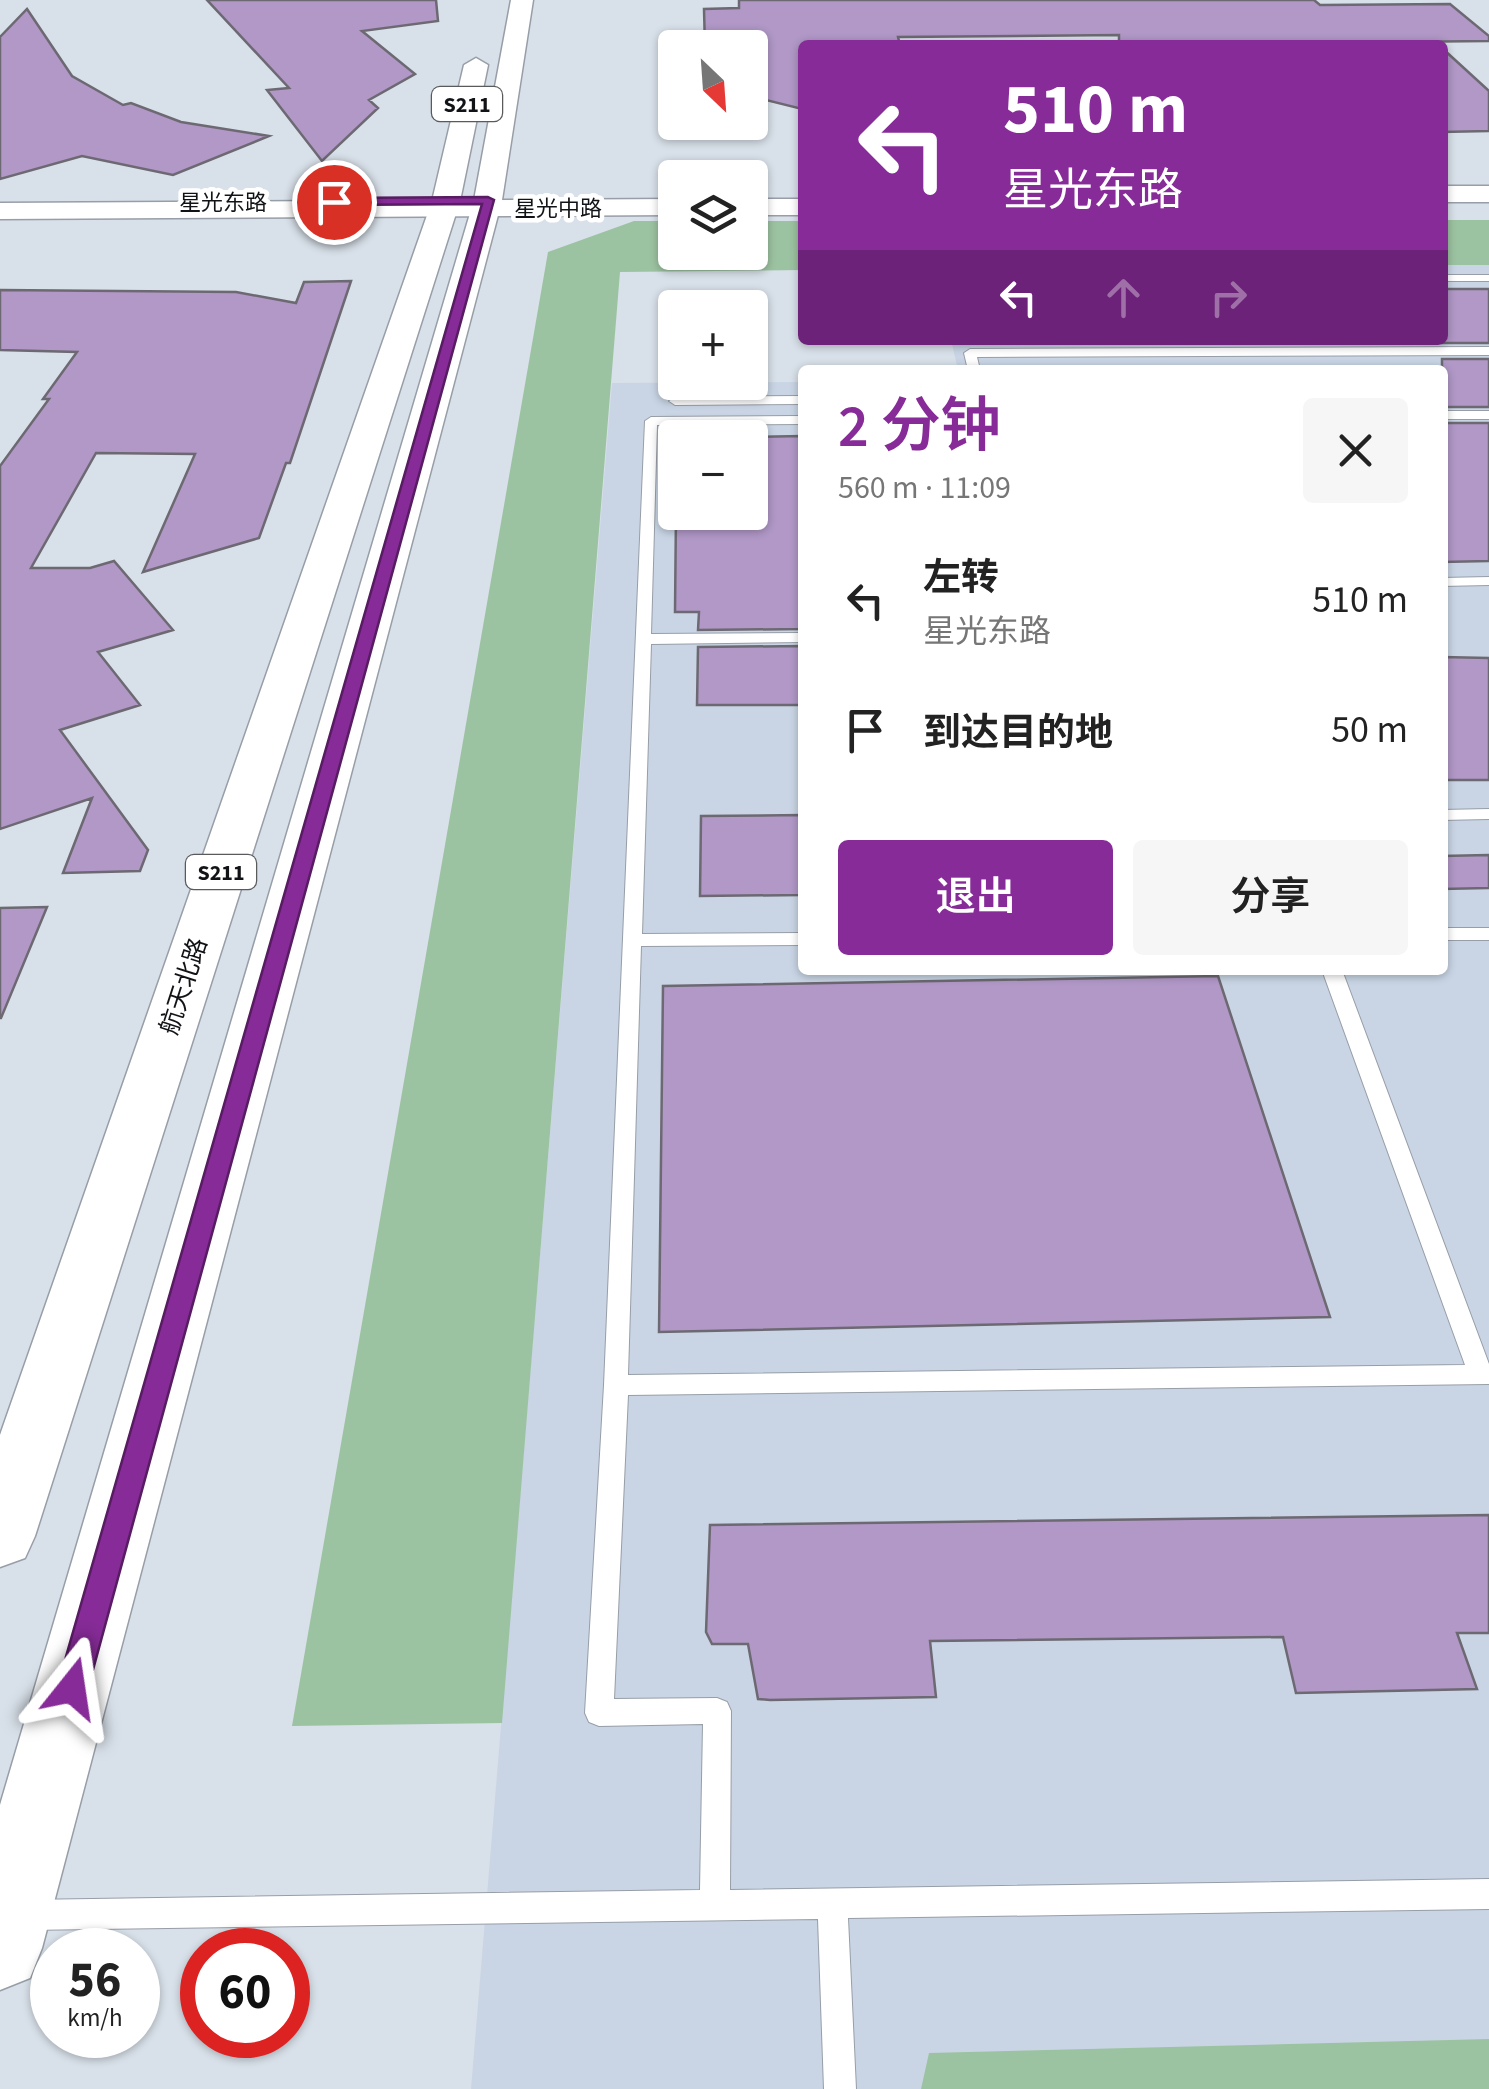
<!DOCTYPE html>
<html lang="zh">
<meta charset="utf-8">
<style>
body{margin:0;font-family:"Source Sans 3","Noto Sans SC",sans-serif;background:#f6f6f6;color:#222;height:100vh;display:flex;flex-direction:column;font-size:38px;white-space:nowrap}
*{box-sizing:border-box;margin:0}
p{font-size:32px;color:#767676}
.icon{flex:none;width:55px;height:55px;fill:none;stroke:currentColor;stroke-width:2;stroke-linecap:round;stroke-linejoin:round}
.map{position:relative;flex:1;overflow:hidden}
.side{position:absolute;left:798px;top:365px;width:650px;height:610px;display:flex;flex-direction:column;background:#fff;border-radius:10px;box-shadow:0 2px 8px #0004}
.side>*{flex:none}
.top-card{position:absolute;left:798px;top:40px;width:650px;height:305px;border-radius:10px;box-shadow:0 2px 8px #0004;background:#862b97;color:#fff;overflow:hidden}
.needle{width:65px;rotate:155deg}
.fabs{position:absolute;left:658px;top:30px;display:grid;gap:20px}
.fabs a{display:grid;place-items:center;width:110px;height:110px;border-radius:10px;background:#fff;box-shadow:0 2px 8px #0004;font-size:50px}
.speed{position:absolute;left:30px;top:1928px;display:flex;gap:20px;font-size:50px;font-weight:700;text-align:center}
.speed>*{display:grid;place-content:center;width:130px;height:130px;border-radius:50%;background:#fff;box-shadow:0 2px 8px #0004;line-height:1}
.speed small{font-size:25px;font-weight:400}
.speed .limit{border:15px solid #d22;background:#fff;color:#111}
.pin{position:absolute;display:grid;place-items:center;width:85px;height:85px;color:#fff;margin:-42px;border:5px solid #fff;border-radius:50%;box-shadow:0 2px 10px #0007}
.me{position:absolute;width:110px;margin:-55px;rotate:15deg;stroke-linejoin:round;filter:drop-shadow(0 0 8px #0008)}
.turn{display:flex;align-items:center;gap:35px;height:210px;padding:0 40px;font-size:45px}
.turn .icon{width:130px;height:130px;stroke-width:2.5}
.turn b{display:block;font-size:70px;line-height:85px}
.lanes{display:flex;align-items:center;height:95px;padding:0 40px;background:#0003;justify-content:center;gap:50px;direction:ltr}
.lanes .off{opacity:.35}
.round{display:grid;place-items:center;flex:none;width:105px;height:105px;border-radius:10px;background:#f6f6f6}
.overview{display:flex;align-items:center;justify-content:space-between;height:170px;padding:0 40px}
h1{font-size:60px;font-weight:600;line-height:75px;color:#862b97}
.action{display:flex;gap:20px;margin-top:auto;padding:20px 40px}
.action a{flex:1;height:115px;border-radius:10px;background:#862b97;color:#fff;font-size:40px;font-weight:600;line-height:115px;text-align:center}
.action a+a{background:#f6f6f6;color:#222}
ul{padding:0;list-style:none}
li{display:flex;align-items:center;gap:30px;height:130px;padding:0 40px}
li div{flex:1}
li b{display:block;font-size:38px}
li em{font-style:normal}
.map>svg:first-child{display:block}
</style>
<div class="map">
<svg width="1489" height="2089" viewBox="0 0 1489 2089">
<rect width="100%" height="100%" fill="#d8e0e9"/>
<!-- built -->
<path fill="#c9d5e5" fill-rule="evenodd" d="M1443,265H1489V2089H471L612,383L802,382V970H1442V370H958L951,340H1442ZM675,438H750V512H675Z"/>
<!-- green -->
<path fill="#9cc3a1" d="M1442,220H1489V265H1443Z
M634,221H675V252H750V221H802V270L620,272L502,1723L292,1726L548,252Z
M1489,2039V2089H921L929,2053Z"/>
<!-- building -->
<path fill="#b198c7" stroke="#6d6972" stroke-width="2.5" d="M207,0H436L438,21L362,31L415,74L369,100L378,108L322,161L267,90L289,88Z
M739,0H1314L1320,5L1450,4L1489,36V41L1119,45V35L898,37L900,45H802V109L750,96V48H705L704,9L739,8Z
M27,9L72,76L123,105L131,103L181,122L269,136L173,175L82,156L0,179V37Z
M1442,48L1489,91V131L1442,132Z
M351,281L290,463H286L259,538L143,572L195,454L96,453L31,568H90L114,561L173,630L98,652L140,705L60,730L148,850L140,871L63,873L92,798L0,829V466L49,399H43L77,352L0,350V290L236,292L296,303L304,282Z
M1442,289H1489V343H1442Z
M1442,359H1489V407H1442Z
M1442,423H1489V561L1442,562Z
M802,436V629L698,630L699,612H675L676,512H750V437Z
M802,646V705H697L698,647Z
M1442,657L1489,658V780H1442Z
M802,815V895L700,896L701,816Z
M1489,855V888L1442,889V856Z
M47,907L1,1018H0V908Z
M1218,976L1330,1317L659,1332L663,986Z
M1489,1515V1633H1457L1477,1689L1296,1693L1283,1637L930,1641L936,1697L770,1700L758,1699L748,1644H712L706,1632L710,1525Z"/>
<g fill="none" stroke-linecap="round" stroke-linejoin="round">
<defs>
<path id="lane" d="M1442,275H1489V281H1442Z
M1489,347V355L977,357L980,370H968L964,353L970,349Z
M802,396V404L675,405L669,401L675,397Z
M1442,411H1489V419H1442Z
M802,416V424L657,425L651,634L802,633V642L651,644L642,934L802,933V945L641,946L628,1375L1465,1365L1322,970H1342L1489,1364V1384L628,1395L614,1699L717,1698L727,1702L731,1711L730,1890L1489,1879V1909L848,1918L856,2089H824L818,1919L26,1930L15,1926L11,1915L15,1904L26,1900L700,1890L703,1724L599,1726L589,1722L585,1713L604,1385L645,421L651,417Z
M1489,577V585L1442,586V578Z
M1489,809V819L1442,820V810Z
M1442,928H1489V940H1442Z"/>
<path id="secondary" d="M1442,186H1489V202H1442Z
M675,199V215L0,219V203Z
M750,199H802V215H750Z"/>
<path id="primary" d="M511,0H533L502,200L42,1948L30,1978L0,1990V1805L474,200Z
M476,58L488,65L460,201L35,1536L25,1558L0,1567V1435L432,201L464,65Z"/>
</defs>
<!-- lane casing -->
<use href="#lane" stroke="#979ea7" stroke-width="2"/>
<!-- secondary casing -->
<use href="#secondary" stroke="#979ea7" stroke-width="3"/>
<!-- primary casing -->
<use href="#primary" stroke="#979ea7" stroke-width="3"/>
<!-- lane -->
<use href="#lane" fill="#fff" fill-rule="evenodd"/>
<!-- secondary -->
<use href="#secondary" fill="#fff" fill-rule="evenodd"/>
<!-- primary -->
<use href="#primary" fill="#fff" fill-rule="evenodd"/>
</g>
<!-- route -->
<path fill="#862b97" stroke="#571c62" stroke-width="2.5" d="M488,197L494,200L88,1688L83,1698L72,1702L61,1698L57,1688L482,204L334,205L329,202L334,198Z"/>
<g text-anchor="middle" stroke-width="9" stroke-linejoin="round" paint-order="stroke">
<!-- shield labels -->
<g fill="#fff" stroke="#585a5c" stroke-width="2.5">
<rect x="432" y="87" width="70" height="34" rx="8"/>
<rect x="186" y="855" width="70" height="34" rx="8"/>
</g>
<g font-size="22" font-weight="bold" fill="#111316">
<text x="467" y="112">S211</text>
<text x="221" y="880">S211</text>
</g>
<!-- far-street labels -->
<g font-size="22" fill="#111316" stroke="#fff">
<text x="223" y="210">星光东路</text>
<text x="558" y="216">星光中路</text>
</g>
<!-- street labels -->
<g font-size="25" fill="#111316" stroke="#fff">
<text transform="translate(183 986) rotate(-72)" y="9">航天北路</text>
</g>
</g>
</svg>
<div class="fabs">
<a><svg class="needle" viewBox="-14 -14 28 28"><path d="M0-13l5 13h-10z" fill="#e53935"/><path d="M0 13l5-13h-10z" fill="#767676"/></svg></a>
<a><svg class="icon" aria-label="layers" viewBox="0 0 24 24"><path d="M12 4l9 5-9 5-9-5zM3 14l9 5 9-5"/></svg></a>
<a>+</a>
<a>−</a>
</div>
<div class="speed"><div>56<small>km/h</small></div><div class="limit">60</div></div>
<div class="pin" style="left:334px;top:202px;background:#d93025"><svg class="icon" aria-label="arrive" viewBox="0 0 24 24"><path d="M6 21V4h12l-3 4 3 4H6"/></svg></div>
<svg class="me" style="left:72px;top:1688px" viewBox="-20 -20 40 40"><path d="M0-17L14 15 0 8-14 15z" fill="#862b97" stroke="#fff" stroke-width="4"/></svg>
<div class="top-card">
<div class="turn"><svg class="icon" aria-label="left" viewBox="0 0 24 24"><path d="M17 20v-9H6M10 6l-5 5 5 5"/></svg><div><b>510 m</b>星光东路</div></div>
<div class="lanes"><svg class="icon" aria-label="left" viewBox="0 0 24 24"><path d="M17 20v-9H6M10 6l-5 5 5 5"/></svg><svg class="icon off" aria-label="ahead" viewBox="0 0 24 24"><path d="M12 20V5M6 11l6-6 6 6"/></svg><svg class="icon off" aria-label="right" viewBox="0 0 24 24"><path d="M7 20v-9h11M14 6l5 5-5 5"/></svg></div>
</div>
<section class="side">
<div class="overview"><div><h1>2 分钟</h1><p>560 m · 11:09</p></div><a class="round"><svg class="icon" aria-label="close" viewBox="0 0 24 24"><path d="M6 6l12 12M18 6L6 18"/></svg></a></div>
<ul>
<li><svg class="icon" aria-label="left" viewBox="0 0 24 24"><path d="M17 20v-9H6M10 6l-5 5 5 5"/></svg><div><b>左转</b><p>星光东路</p></div><em>510 m</em></li>
<li><svg class="icon" aria-label="arrive" viewBox="0 0 24 24"><path d="M6 21V4h12l-3 4 3 4H6"/></svg><div><b>到达目的地</b></div><em>50 m</em></li>
</ul>
<div class="action"><a>退出</a><a>分享</a></div>
</section>
</div>
